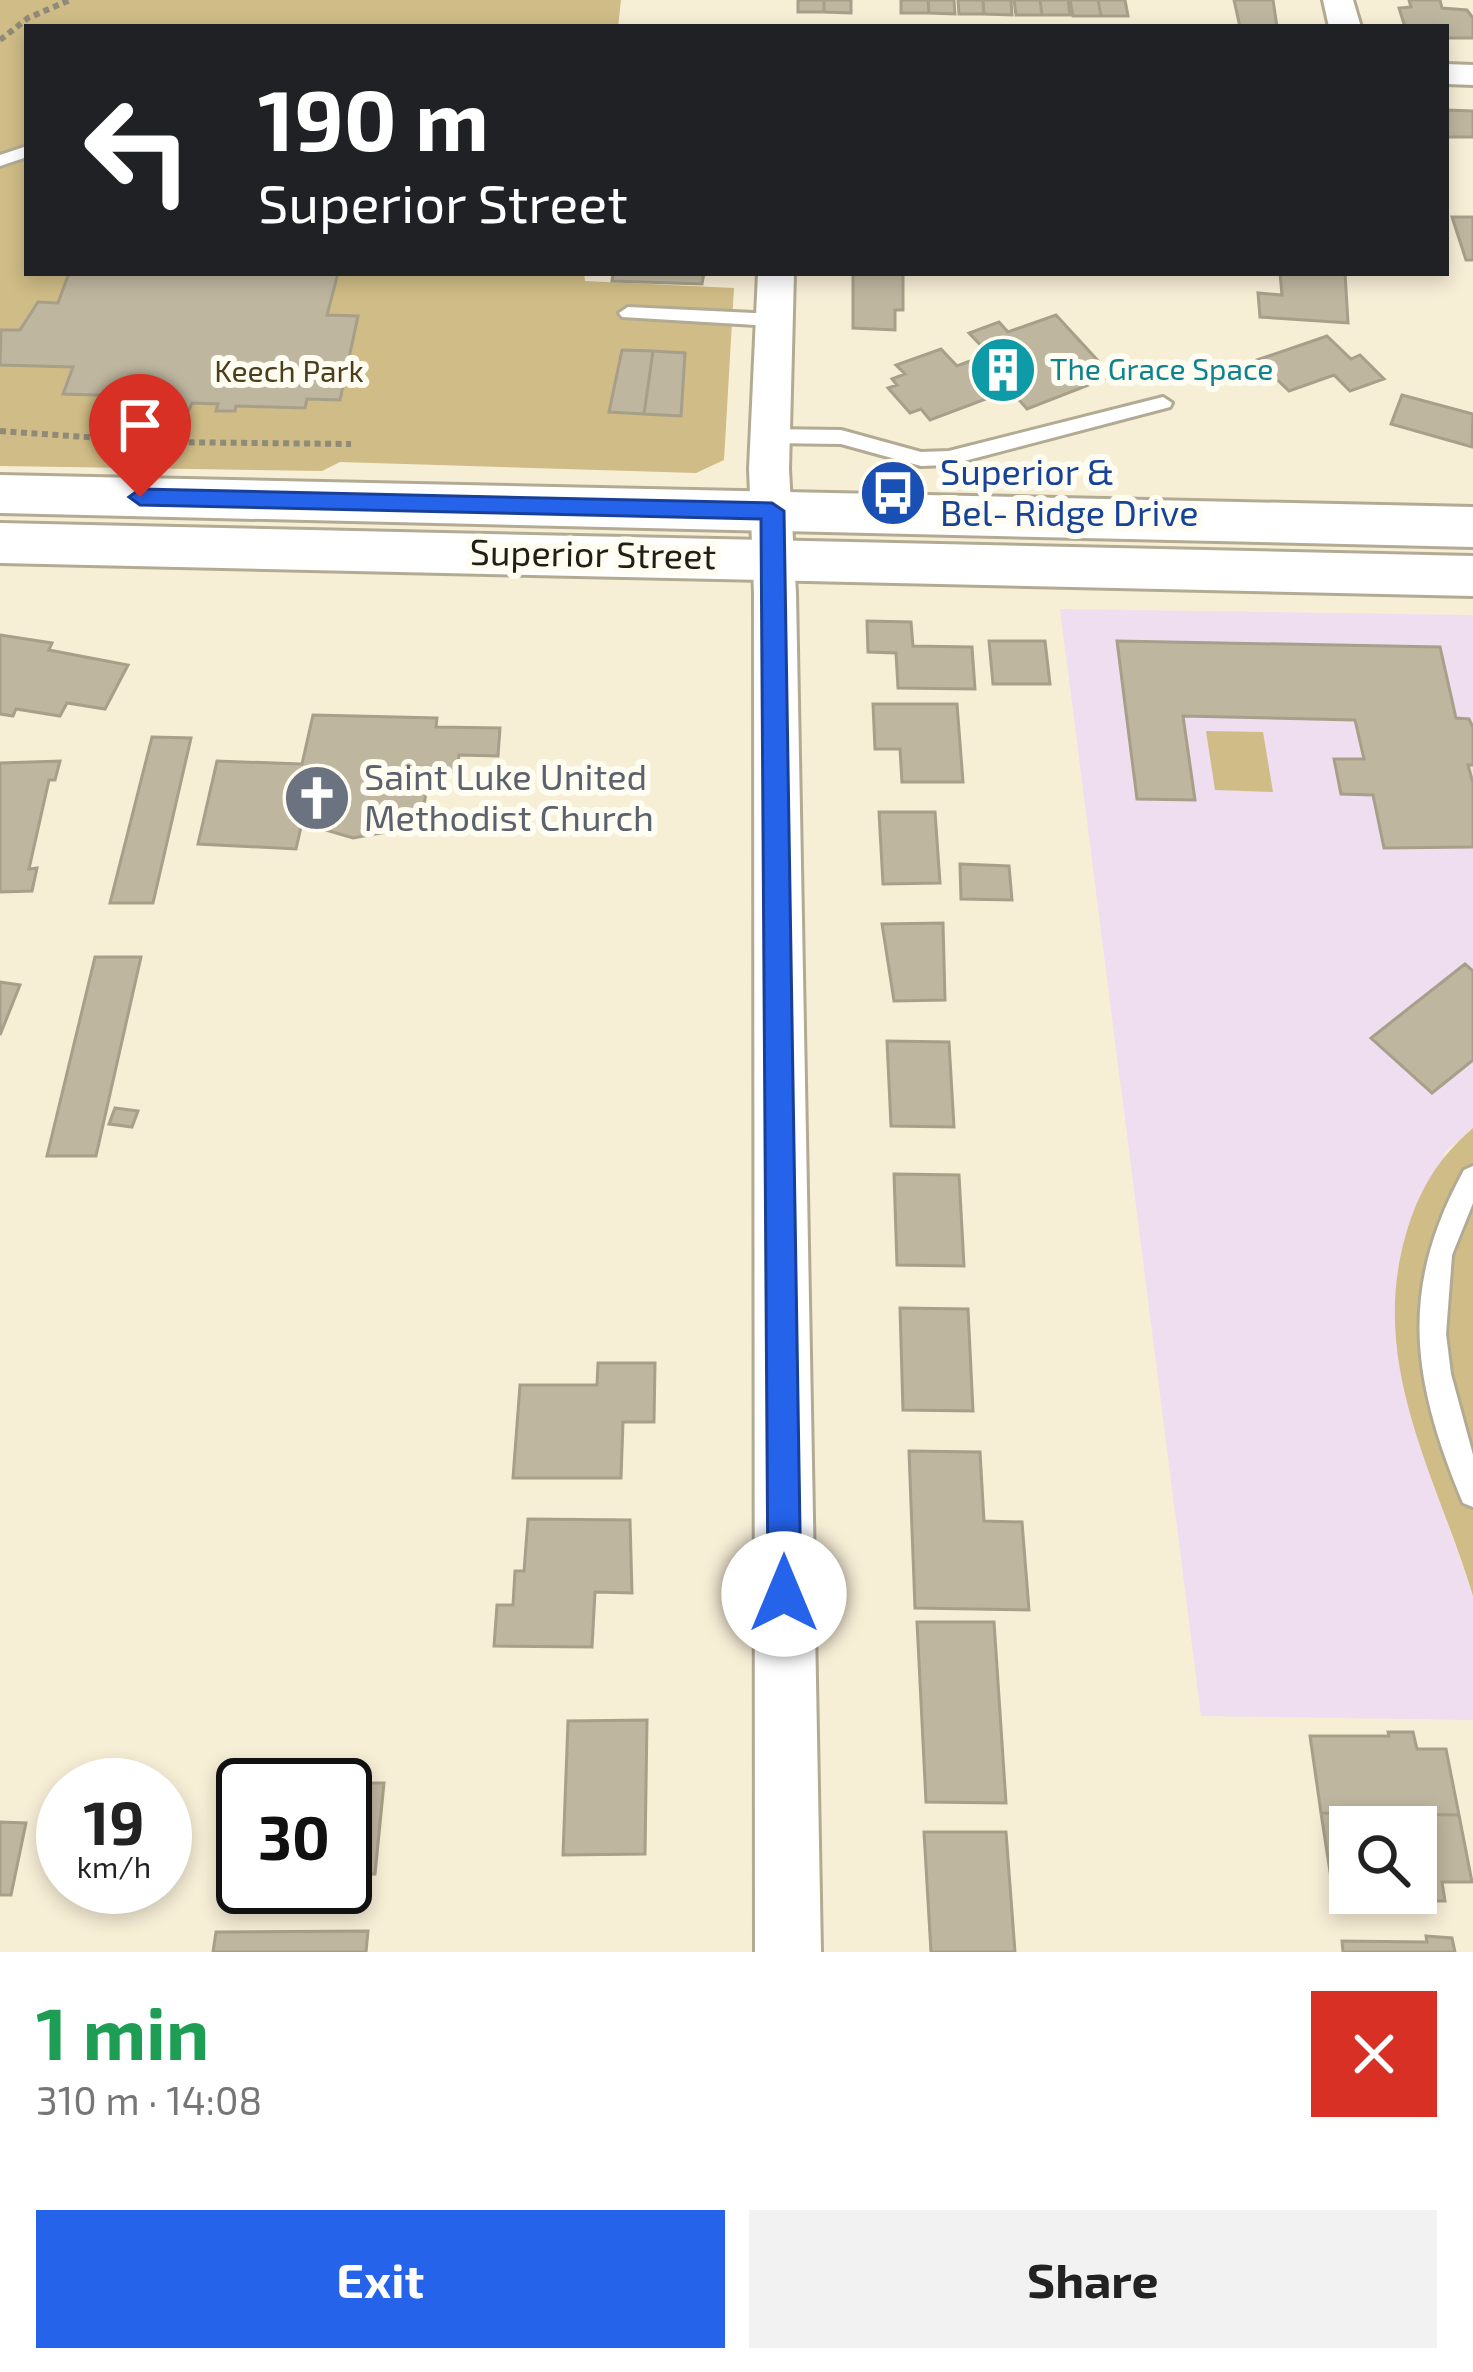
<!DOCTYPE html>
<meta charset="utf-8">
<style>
body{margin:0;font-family:"Exo 2",sans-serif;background:#f2f2f2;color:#222;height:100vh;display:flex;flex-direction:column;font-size:45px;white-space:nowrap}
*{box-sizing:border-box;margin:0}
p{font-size:39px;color:#767676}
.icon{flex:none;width:66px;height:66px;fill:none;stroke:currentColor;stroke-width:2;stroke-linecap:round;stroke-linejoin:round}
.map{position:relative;height:1952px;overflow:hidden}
.sheet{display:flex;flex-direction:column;background:#fff;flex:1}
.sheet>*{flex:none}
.hud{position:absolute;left:24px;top:24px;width:1425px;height:252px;border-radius:0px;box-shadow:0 6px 18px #0003;background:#202124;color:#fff;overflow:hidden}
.controls{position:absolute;left:1329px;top:1806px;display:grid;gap:24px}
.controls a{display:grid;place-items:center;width:108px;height:108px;border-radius:0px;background:#fff;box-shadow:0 6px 18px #0003;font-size:60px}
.speed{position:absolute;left:36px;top:1758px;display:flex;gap:24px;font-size:60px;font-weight:700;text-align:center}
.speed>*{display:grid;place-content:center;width:156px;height:156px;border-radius:50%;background:#fff;box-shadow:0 6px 18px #0003;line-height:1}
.speed small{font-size:30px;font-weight:400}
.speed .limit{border:6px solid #111;border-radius:18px;background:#fff;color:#111}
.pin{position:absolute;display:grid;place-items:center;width:102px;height:102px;color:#fff;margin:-123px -51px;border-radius:50% 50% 50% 0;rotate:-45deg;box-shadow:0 0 12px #0007}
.pin .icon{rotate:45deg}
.me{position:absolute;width:132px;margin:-66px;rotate:0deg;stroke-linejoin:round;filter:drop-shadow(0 0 9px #0008)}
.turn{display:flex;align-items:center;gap:42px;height:252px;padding:0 36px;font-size:54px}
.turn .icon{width:156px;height:156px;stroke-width:2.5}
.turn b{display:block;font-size:84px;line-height:102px}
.round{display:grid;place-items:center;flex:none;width:126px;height:126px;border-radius:0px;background:#f2f2f2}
.head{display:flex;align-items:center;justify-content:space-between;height:204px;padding:0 36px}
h1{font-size:72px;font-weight:700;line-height:90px;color:#1e9e55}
.button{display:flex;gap:24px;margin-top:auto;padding:24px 36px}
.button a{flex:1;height:138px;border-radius:0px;background:#2563eb;color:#fff;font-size:48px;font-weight:700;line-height:138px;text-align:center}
.button a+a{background:#f2f2f2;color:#222}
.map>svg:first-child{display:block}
</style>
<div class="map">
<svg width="1473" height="1952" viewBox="0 0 1473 1952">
<rect width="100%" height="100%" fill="#f7eed6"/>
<!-- commercial -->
<path fill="#efdef0" d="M1060,609L1473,615V1128L1444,1153L1427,1464L1473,1596V1720L1201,1716Z"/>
<!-- green -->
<path fill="#cfbc86" d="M0,0H621L618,27H27V273H584L585,281L734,288L724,460L696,473L340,462L322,471L0,466Z
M1206,731L1263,732L1273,792L1215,790Z
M1473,1128V1596C1436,1474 1368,1365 1406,1234C1419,1190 1438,1158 1473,1128Z"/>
<!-- building -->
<path fill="#beb69f" stroke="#a79f89" stroke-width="3" fill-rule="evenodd" d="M798,0H824V12H798Z
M824,0H851V13L824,12Z
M901,0H928L929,13H901Z
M928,0H954L955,14L929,13Z
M958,0H983L984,14H959Z
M983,0H1011L1012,15L984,14Z
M1014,0H1040L1042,15H1016Z
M1040,0H1068L1070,15H1042Z
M1070,0H1098L1101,16H1073Z
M1098,0H1125L1128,16H1101Z
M1234,0H1273L1277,27H1240Z
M1409,0H1440L1442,8L1467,10L1473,18V38H1446V27H1405L1399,8L1411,7Z
M1446,110L1473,111V137H1446Z
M1452,217H1473V260H1466Z
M69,273H338L327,315L358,316L340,400L307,399L305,408L236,406L235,411H216L218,404L192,403L189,410H169L173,399H141L138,408H124L128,396L63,394L73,367L0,365L1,330H20L38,302L58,303Z
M613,273H704L702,284L612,281Z
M853,273H903V310H895V330L853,328Z
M1280,273H1345L1348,323L1260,317L1258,293L1282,295Z
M1056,315L1112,376L1027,409L996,374L979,380L994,396L930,420L921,409L910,413L888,388L897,385L892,379L905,374L896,365L941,349L957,366L989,354L969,333L999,322L1008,332Z
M1327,336L1351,359L1360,355L1384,379L1350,391L1334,375L1289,391L1257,360Z
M622,350L653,351L644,414L609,412Z
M653,351L685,353L681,416L644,414Z
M1402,395L1473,414L1472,447L1391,424Z
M867,621L911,622L913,646L972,647L975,689L898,688L896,653L868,652Z
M0,635L52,643L49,650L128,665L105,709L67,703L60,716L16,709L13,716L0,714Z
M989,641H1045L1050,684H993Z
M1117,641L1440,647L1456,718L1469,719L1473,727V765H1468L1473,783V847L1384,848L1373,795L1341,794L1334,759H1364L1355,720L1183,716L1195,800L1137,799Z
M873,704H957L963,782H902L900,749H875Z
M313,715L437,718L436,727L500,728L498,756L459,755L457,772H429L421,825H396L393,831L353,838L302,823L296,849L198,844L217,761L302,764Z
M152,737L191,738L153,903H110Z
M60,761L55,780H49L29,869L37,868L32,891L0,892V763Z
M879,812H935L940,883L883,884Z
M960,864L1009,866L1012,900L961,899Z
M943,923L945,1000L894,1001L882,924Z
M95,957H141L96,1156H47Z
M1465,964L1473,971V1060L1432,1093L1371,1038Z
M0,982L20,985L0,1035Z
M887,1041L949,1042L954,1127L891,1126Z
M115,1108L138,1111L132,1127L109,1124Z
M894,1174L959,1175L964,1266L897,1265Z
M900,1308L968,1309L973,1411L903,1410Z
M598,1363H655L654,1422H623L621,1478H513L520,1385H597Z
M909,1451L980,1452L984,1521L1022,1522L1029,1610L915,1608Z
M528,1519L630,1520L632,1593L595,1592L592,1647L494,1646L497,1605H513L515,1571H524Z
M917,1622H994L1006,1803L926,1802Z
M647,1720L645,1854L563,1855L568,1721Z
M1388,1732H1413L1417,1749H1446L1459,1815L1321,1813L1310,1736H1389Z
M275,1783H384L375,1874H345V1785Z
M1321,1813L1459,1815L1472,1882H1442L1445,1901H1428L1429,1905L1335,1904ZM1350,1827H1416V1893H1350Z
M0,1822L26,1823L11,1895H0Z
M924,1832H1006L1015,1952H931Z
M368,1931L366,1952H213L216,1932Z
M1426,1936L1452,1938L1455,1952H1343L1342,1941L1427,1942Z"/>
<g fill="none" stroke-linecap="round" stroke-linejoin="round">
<defs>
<path id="service" d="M27,146V157L0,166V155Z
M628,307L772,314L781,320L772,326L622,317L619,313Z
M1163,397L1172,403L1170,407L949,465L921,466L841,444L770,443L760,436L770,429L841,430L921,452L949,451Z
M1473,1166V1203L1452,1255L1446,1334L1451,1374L1473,1455V1507L1463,1503C1412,1380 1398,1290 1464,1170Z"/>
<path id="minor" d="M1323,0H1353L1361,27H1329Z
M1446,64L1473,65V85L1446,84Z
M758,273H794L789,469L796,593L821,1952H755L754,593L749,469Z"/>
<path id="primary" d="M0,475L1473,507V547L0,513Z
M0,523L1473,556V596L0,563Z"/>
</defs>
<!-- service casing -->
<use href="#service" stroke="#b2aa93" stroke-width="6"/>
<!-- minor casing -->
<use href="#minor" stroke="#b2aa93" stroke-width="6"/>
<!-- primary casing -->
<use href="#primary" stroke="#b2aa93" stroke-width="6"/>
<!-- path -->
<path stroke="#908a79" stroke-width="6" stroke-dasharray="6 4.5" stroke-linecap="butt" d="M0,40L28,18L70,0
M0,431L157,442L351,444"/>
<!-- service -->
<use href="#service" fill="#fff" fill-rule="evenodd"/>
<!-- minor -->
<use href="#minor" fill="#fff" fill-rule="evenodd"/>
<!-- primary -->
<use href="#primary" fill="#fff" fill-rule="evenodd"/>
</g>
<!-- route -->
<path fill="#2563eb" stroke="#184099" stroke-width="3" d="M140,489L772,503L784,511L801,1594L796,1605L784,1610L773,1605L768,1594L761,519L140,505L129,497Z"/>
<!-- icons -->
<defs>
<symbol id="building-disc" viewBox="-11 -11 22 22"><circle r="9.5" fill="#0f9aa8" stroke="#fffcf2"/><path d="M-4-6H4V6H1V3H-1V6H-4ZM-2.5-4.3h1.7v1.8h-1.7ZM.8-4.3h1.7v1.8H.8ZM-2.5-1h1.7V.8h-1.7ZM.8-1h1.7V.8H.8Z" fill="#fff"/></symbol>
<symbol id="bus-disc" viewBox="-11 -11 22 22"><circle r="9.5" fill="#1a4fb4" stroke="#fffcf2"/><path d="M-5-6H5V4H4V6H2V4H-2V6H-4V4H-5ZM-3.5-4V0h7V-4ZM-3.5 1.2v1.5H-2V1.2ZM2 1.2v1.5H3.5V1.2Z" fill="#fff"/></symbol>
<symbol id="church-disc" viewBox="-11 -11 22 22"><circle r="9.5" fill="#6b7280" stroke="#fffcf2"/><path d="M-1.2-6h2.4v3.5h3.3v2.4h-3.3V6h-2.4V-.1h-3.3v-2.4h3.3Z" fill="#fff"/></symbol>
</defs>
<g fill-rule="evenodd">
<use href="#building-disc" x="965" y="332" width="76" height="76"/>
<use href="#bus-disc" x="855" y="455" width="76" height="76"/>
<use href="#church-disc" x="279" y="760" width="76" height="76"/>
</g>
<g text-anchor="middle" stroke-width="12" stroke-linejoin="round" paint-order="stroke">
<!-- far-culture labels -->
<g font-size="30" fill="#0d838f" stroke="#fffcf2" text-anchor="start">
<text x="1050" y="380">The Grace Space</text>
</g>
<!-- far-park labels -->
<g font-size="30" fill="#4a3e1c" stroke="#fffcf2">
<text x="289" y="382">Keech Park</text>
</g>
<!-- transit labels -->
<g font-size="36" fill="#164399" stroke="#fffcf2" text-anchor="start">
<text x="940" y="485">Superior &amp;<tspan x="940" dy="41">Bel‐Ridge Drive</tspan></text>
</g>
<!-- street labels -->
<g font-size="36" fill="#211e15" stroke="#fffcf2">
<text transform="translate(593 554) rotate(1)" y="13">Superior Street</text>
</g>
<!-- worship labels -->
<g font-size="36" fill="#5b616d" stroke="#fffcf2" text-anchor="start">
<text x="364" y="790">Saint Luke United<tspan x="364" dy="41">Methodist Church</tspan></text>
</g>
</g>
</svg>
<div class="controls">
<a><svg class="icon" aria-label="search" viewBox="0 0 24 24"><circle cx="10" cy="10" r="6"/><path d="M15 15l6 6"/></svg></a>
</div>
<div class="speed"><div>19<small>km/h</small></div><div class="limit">30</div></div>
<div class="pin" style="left:140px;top:497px;background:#d93025"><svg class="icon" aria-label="arrive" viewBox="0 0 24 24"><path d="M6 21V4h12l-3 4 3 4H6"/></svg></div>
<svg class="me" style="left:784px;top:1594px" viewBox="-20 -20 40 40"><circle r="19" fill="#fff"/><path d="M0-13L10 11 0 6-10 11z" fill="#2563eb"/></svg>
<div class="hud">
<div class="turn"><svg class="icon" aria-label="left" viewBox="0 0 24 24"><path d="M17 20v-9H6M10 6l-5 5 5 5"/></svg><div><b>190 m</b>Superior Street</div></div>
</div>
</div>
<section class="sheet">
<div class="head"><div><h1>1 min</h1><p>310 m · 14:08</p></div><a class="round" style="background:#d93025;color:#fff"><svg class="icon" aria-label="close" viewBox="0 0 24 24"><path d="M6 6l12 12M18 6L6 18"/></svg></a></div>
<div class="button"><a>Exit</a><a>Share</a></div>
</section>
